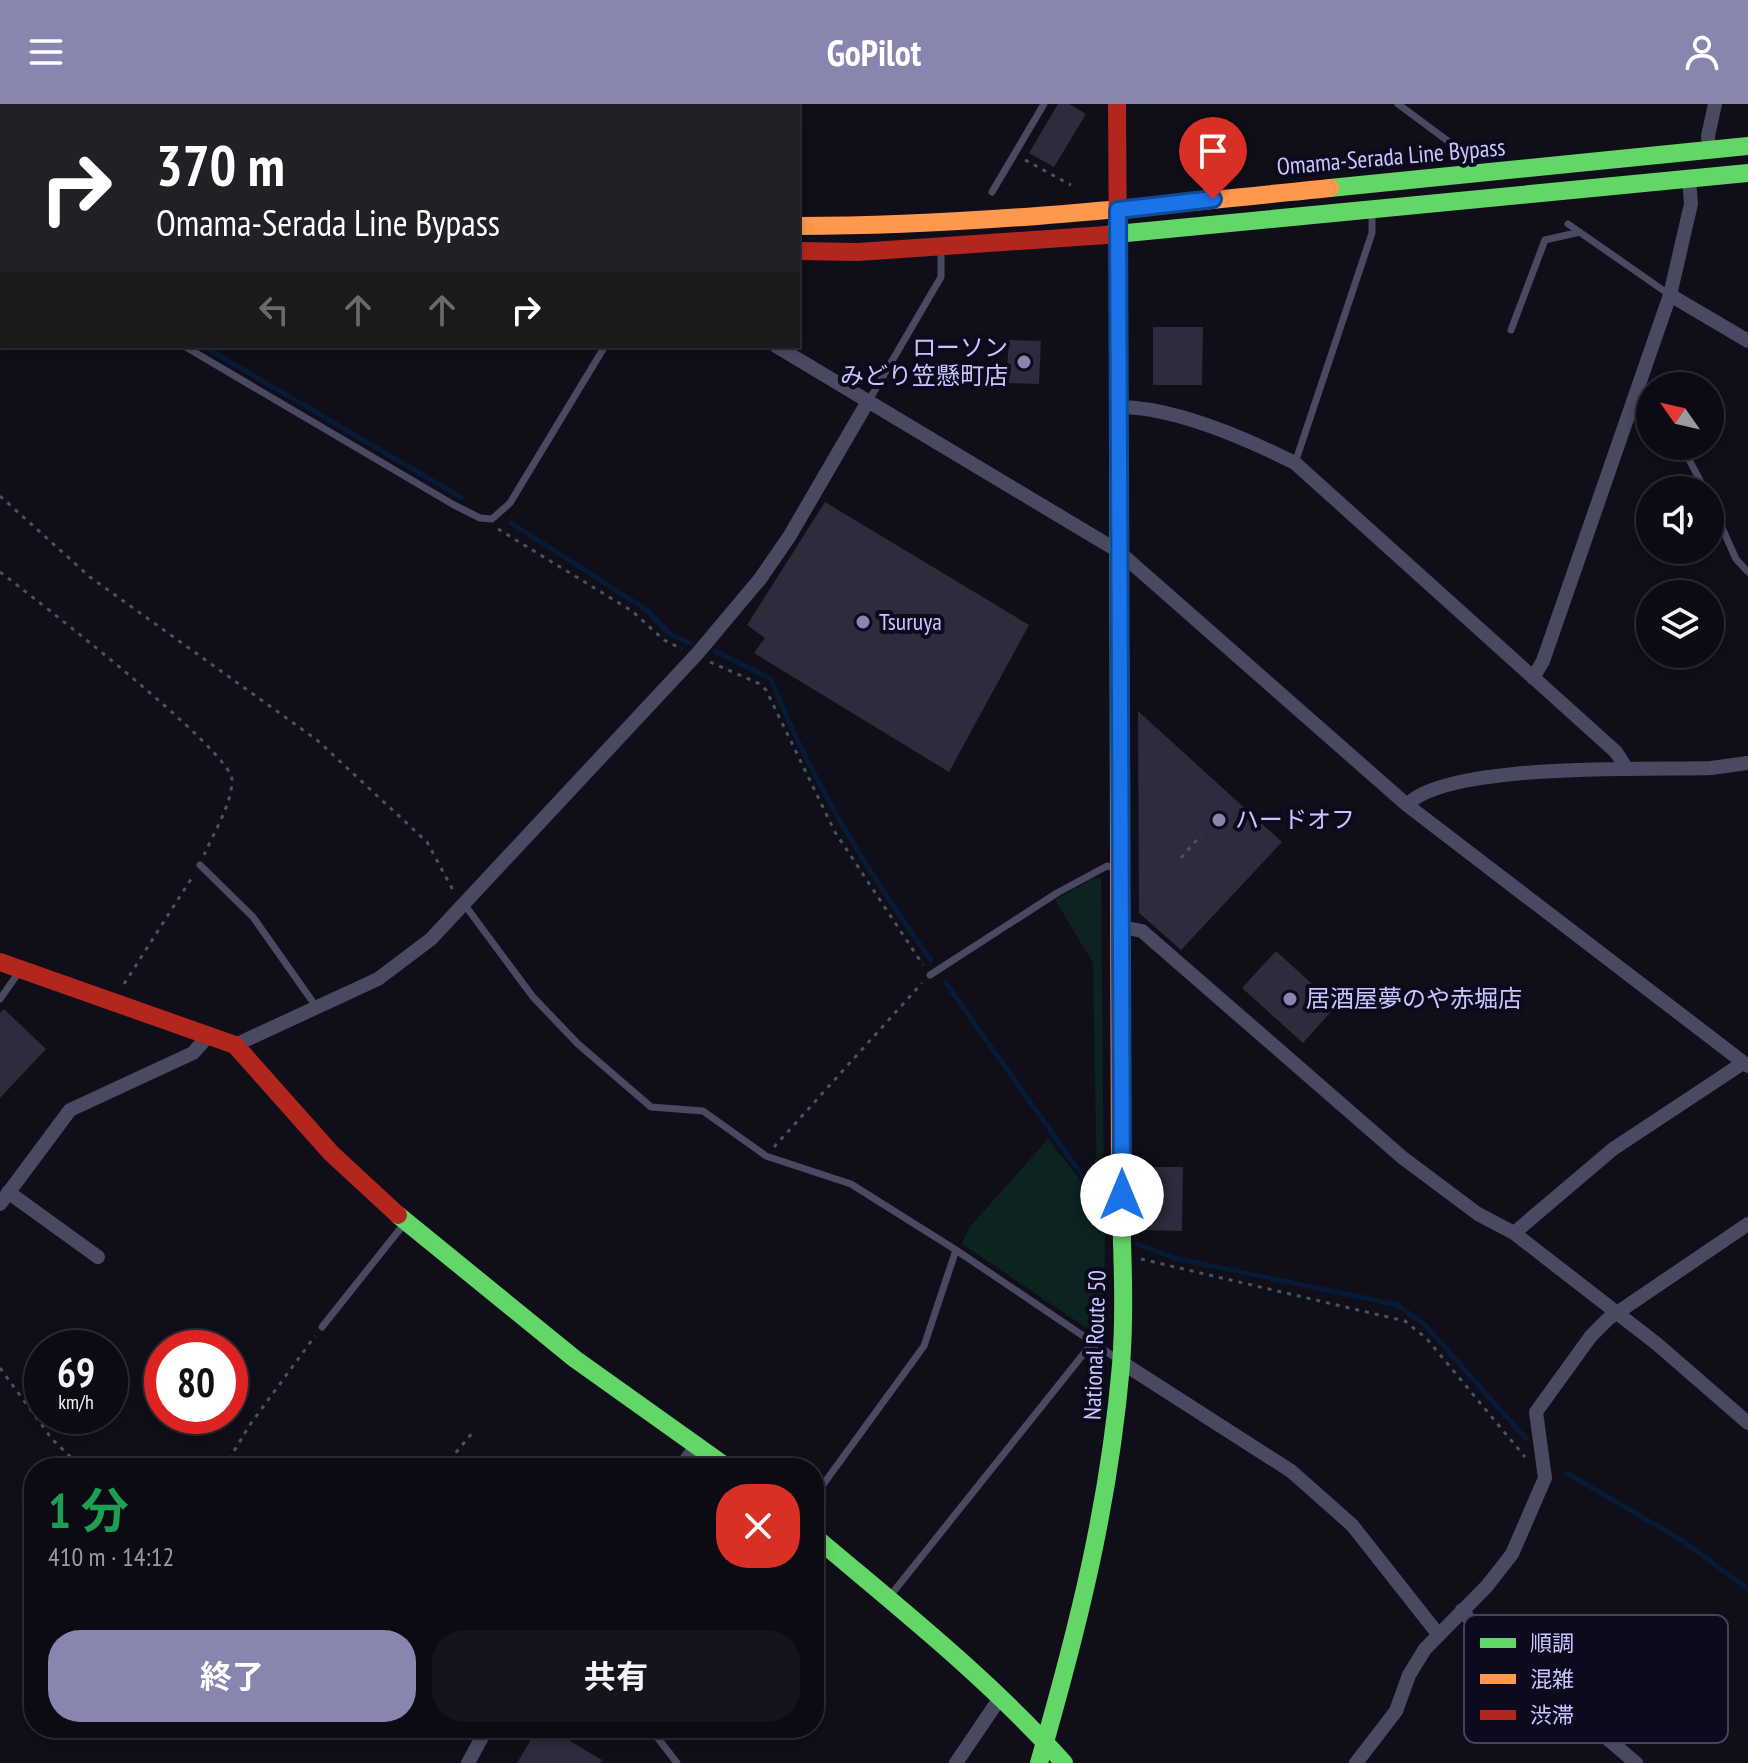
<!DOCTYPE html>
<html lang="ja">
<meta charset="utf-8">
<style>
body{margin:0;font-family:"PT Sans Narrow","Noto Sans JP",sans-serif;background:#15131b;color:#f1f3f6;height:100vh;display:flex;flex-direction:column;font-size:30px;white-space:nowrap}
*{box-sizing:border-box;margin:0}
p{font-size:26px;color:#9a9a9f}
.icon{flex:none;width:44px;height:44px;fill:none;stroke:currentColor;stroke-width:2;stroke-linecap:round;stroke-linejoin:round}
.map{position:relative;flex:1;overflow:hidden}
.drawer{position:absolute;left:24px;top:1354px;width:800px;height:280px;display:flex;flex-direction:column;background:#0c0a12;border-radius:32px;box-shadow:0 4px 12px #0003,0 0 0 2px #2c2b32}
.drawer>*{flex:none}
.banner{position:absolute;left:0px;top:0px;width:800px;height:244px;box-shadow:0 4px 12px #0003,0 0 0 2px #2c2b32;background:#202124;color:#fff;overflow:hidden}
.needle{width:52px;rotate:304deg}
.controls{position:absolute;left:1636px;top:268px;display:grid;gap:16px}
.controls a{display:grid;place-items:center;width:88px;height:88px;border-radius:50%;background:#0c0a12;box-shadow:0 4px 12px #0003,0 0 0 2px #2c2b32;font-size:40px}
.speed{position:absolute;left:24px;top:1226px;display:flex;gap:16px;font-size:40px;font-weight:700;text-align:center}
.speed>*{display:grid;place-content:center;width:104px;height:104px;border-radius:50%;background:#0c0a12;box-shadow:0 4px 12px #0003,0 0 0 2px #2c2b32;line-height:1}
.speed small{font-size:20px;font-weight:400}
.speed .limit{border:12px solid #d22;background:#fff;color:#111}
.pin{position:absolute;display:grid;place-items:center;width:68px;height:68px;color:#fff;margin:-82px -34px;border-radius:50% 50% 50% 0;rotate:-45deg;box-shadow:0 0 8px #0007}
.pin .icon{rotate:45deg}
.me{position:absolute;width:88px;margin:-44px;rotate:0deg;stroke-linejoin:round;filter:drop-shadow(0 0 6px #0008)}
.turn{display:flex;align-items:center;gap:28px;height:168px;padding:0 24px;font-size:36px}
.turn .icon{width:104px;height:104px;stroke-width:2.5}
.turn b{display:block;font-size:56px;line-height:68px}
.lanes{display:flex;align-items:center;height:76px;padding:0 24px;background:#0003;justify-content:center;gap:40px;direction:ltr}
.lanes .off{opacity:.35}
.round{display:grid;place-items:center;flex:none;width:84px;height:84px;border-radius:32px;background:#15131b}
.head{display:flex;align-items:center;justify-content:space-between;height:136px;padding:0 24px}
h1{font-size:48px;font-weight:700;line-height:60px;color:#1e9e55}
.cta{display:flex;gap:16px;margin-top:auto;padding:16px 24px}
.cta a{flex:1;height:92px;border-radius:32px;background:#8886ae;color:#fff;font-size:32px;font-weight:700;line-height:92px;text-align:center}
.cta a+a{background:#15131b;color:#f1f3f6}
header{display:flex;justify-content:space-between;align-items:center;height:104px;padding:0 24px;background:#8886ae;color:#fff;font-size:36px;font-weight:700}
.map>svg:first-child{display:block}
</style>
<header><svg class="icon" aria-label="menu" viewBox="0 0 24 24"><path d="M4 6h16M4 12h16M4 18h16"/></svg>GoPilot<svg class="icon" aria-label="person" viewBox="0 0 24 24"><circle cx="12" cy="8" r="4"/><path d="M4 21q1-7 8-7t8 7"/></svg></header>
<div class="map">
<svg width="1748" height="1659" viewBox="0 0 1748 1659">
<rect width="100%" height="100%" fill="#100e18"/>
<!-- green -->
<path fill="#0d2322" d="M1094,774H1101L1104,1093L1097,1084L1093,859L1055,796Z
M1048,1035L1097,1097V1123L1105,1130L1104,1230L1088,1225L962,1140L968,1125Z"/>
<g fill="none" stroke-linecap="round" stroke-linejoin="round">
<!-- stream -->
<path stroke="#071a36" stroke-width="5" d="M0,123L2,124
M203,242L462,394
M511,419L644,504L670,530L692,540
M715,547L771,575C811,677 868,768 931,856
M945,878L1101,1098L1102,1121
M1137,1140L1174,1154L1398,1201L1426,1222L1526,1335
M1567,1369L1683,1437L1748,1485"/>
</g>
<!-- building -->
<path fill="#2d2b3c" d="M1058,0H1069L1086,10L1054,63L1029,49Z
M1153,223H1203L1202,281H1153Z
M1009,236L1041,237L1039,280L1006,279Z
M825,398L1029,521L949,668L754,549L765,534L747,521Z
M1138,607L1282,738L1181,846L1139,809Z
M1276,847L1336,902L1303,939L1242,884Z
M4,905L46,945L0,994V909Z
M1142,1063H1183L1182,1127L1140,1126Z
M538,1624H548L602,1656L600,1659H517Z"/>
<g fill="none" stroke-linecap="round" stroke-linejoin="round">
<!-- path -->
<path stroke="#445460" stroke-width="3" stroke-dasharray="4 6" stroke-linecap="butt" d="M1025,56L1071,81
M0,392L90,473L317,636L427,738L454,788
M498,425L632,507L664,536L682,545
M0,468C33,493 232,647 232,676C232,700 213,730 204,751
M710,558L760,580L766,586L835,728L923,861
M1181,754L1201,731
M124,880L193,772
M774,1043L922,879
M1141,1155L1405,1217L1427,1235L1525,1353
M0,1264L52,1335L82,1364
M224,1364L249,1322L315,1232
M443,1364L473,1328"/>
<!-- lane -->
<path stroke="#494a62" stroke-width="7" d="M1398,0L1460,46L1465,68
M747,2L748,0
M992,88L1044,0
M1568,120L1670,191
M0,136L2,137
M1511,226L1545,136L1580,128
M184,242L454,401L480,414L492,415L510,399L605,242
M868,298L941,173V146
M1682,342L1705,386
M1295,359L1372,129V110
M1710,397L1736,455L1748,468
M200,761L253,813L315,901
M464,800L533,893L578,940L651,1003L703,1007L766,1052L851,1080L956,1146L1113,1252
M930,871L1057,789L1107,762L1112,763
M0,895L19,868
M322,1223L404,1120
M814,1393L924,1242L956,1146
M890,1492L1093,1238
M650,1624L677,1659"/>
<!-- street -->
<path stroke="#494a62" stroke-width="14" d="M1709,46L1708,32L1715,0
M1670,191L1748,237
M776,242L1118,447L1407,701L1748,962
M1119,303C1175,303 1245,334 1295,359L1616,648L1627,665
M1533,574L1543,557L1670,191L1691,100L1689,75
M1407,701C1446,658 1649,666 1711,664L1748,659
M1122,823L1142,827L1403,1054L1478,1110L1514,1129L1657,1240L1748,1319
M235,941L378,875L431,835L697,550L760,475L789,433L867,299
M8,1088L98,1153
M0,1100L70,1006L193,949L210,930
M1514,1129L1613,1045L1743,959
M1121,1258L1291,1367L1352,1421L1438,1530
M680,1364L698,1340
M1462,1506L1474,1521L1636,1659
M468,1659L487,1624
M956,1659L1000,1594
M1356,1659L1396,1607L1409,1571L1425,1545L1487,1482L1512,1450L1545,1374L1536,1308L1591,1232L1608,1215L1748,1120"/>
<!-- fast -->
<path stroke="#63d668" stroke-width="18" d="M319,0L323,2
M1330,84L1748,42
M1106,131L1748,69
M1118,162L1119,745
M398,1111L575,1255L728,1364
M814,1432C899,1504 989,1575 1064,1659
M1039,1659C1078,1524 1109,1401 1121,1261C1126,1197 1121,1130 1120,1066"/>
<!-- slow -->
<path stroke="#ff974d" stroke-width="18" d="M254,0L258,2
M798,122C976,122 1153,102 1330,84
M1119,745L1120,1066"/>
<!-- jam -->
<path stroke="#b3261e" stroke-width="18" d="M1117,0L1118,162
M798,147L858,148L1106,131
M0,858L235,941L331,1049L398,1111"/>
</g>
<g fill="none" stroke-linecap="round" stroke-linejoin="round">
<defs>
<path id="route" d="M1122,1091L1118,106L1213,95"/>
</defs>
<!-- route casing -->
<use href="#route" stroke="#114b97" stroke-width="20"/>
<!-- route -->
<use href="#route" stroke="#1a73e8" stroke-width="14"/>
</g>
<!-- markers -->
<g fill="#8886ae" stroke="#0c0a1c" stroke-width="3">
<circle cx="1024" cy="258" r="8"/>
<circle cx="863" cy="518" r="8"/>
<circle cx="1219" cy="716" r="8"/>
<circle cx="1290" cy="895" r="8"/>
</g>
<g text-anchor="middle" stroke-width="8" stroke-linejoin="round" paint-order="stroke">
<!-- street labels -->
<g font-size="24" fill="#c9c6ff" stroke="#0c0a1c">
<text transform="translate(1391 53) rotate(-5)" y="8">Omama-Serada Line Bypass</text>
<text transform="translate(1095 1241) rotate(-88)" y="8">National Route 50</text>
</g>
<!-- poi labels -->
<g font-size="24" fill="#c9c6ff" stroke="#0c0a1c" text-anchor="start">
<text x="1008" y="252" text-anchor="end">ローソン<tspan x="1008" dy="28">みどり笠懸町店</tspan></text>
<text x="879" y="526">Tsuruya</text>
<text x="1235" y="724">ハードオフ</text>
<text x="1306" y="903">居酒屋夢のや赤堀店</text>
</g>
</g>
<!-- legend -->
<rect x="1464" y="1511" width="264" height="128" rx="12" fill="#0c0a1c" stroke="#454260" stroke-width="2"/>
<rect x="1480" y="1534" width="36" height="10" fill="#63d668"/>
<rect x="1480" y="1570" width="36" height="10" fill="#ff974d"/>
<rect x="1480" y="1606" width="36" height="10" fill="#b3261e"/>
<g font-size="22" fill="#c9c6ff">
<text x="1530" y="1547">順調</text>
<text x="1530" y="1583">混雑</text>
<text x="1530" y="1619">渋滞</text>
</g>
</svg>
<div class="controls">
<a><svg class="needle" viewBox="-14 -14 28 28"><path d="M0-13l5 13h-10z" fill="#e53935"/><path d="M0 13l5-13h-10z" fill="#9a9a9f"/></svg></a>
<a><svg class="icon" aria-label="sound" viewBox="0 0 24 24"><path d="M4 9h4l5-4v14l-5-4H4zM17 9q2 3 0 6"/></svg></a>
<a><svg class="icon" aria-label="layers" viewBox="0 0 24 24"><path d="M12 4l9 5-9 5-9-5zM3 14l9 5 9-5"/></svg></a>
</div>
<div class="speed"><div>69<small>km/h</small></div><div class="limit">80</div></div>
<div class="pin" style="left:1213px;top:95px;background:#d93025"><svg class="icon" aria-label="arrive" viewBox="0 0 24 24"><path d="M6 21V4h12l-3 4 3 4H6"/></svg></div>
<svg class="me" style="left:1122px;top:1091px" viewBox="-20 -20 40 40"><circle r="19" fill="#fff"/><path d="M0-13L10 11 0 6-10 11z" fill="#1a73e8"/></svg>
<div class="banner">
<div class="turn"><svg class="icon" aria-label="right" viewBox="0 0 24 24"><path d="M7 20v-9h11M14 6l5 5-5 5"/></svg><div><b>370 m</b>Omama-Serada Line Bypass</div></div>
<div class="lanes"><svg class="icon off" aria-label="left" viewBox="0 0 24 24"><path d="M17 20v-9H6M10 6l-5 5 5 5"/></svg><svg class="icon off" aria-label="ahead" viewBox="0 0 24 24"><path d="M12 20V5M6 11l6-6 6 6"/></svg><svg class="icon off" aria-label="ahead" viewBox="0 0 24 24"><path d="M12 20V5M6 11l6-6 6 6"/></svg><svg class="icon" aria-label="right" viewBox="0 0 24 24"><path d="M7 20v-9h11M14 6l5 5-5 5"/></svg></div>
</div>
<section class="drawer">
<div class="head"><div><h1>1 分</h1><p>410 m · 14:12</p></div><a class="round" style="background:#d93025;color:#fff"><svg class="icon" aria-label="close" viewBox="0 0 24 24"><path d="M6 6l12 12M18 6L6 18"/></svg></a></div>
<div class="cta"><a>終了</a><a>共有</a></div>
</section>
</div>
